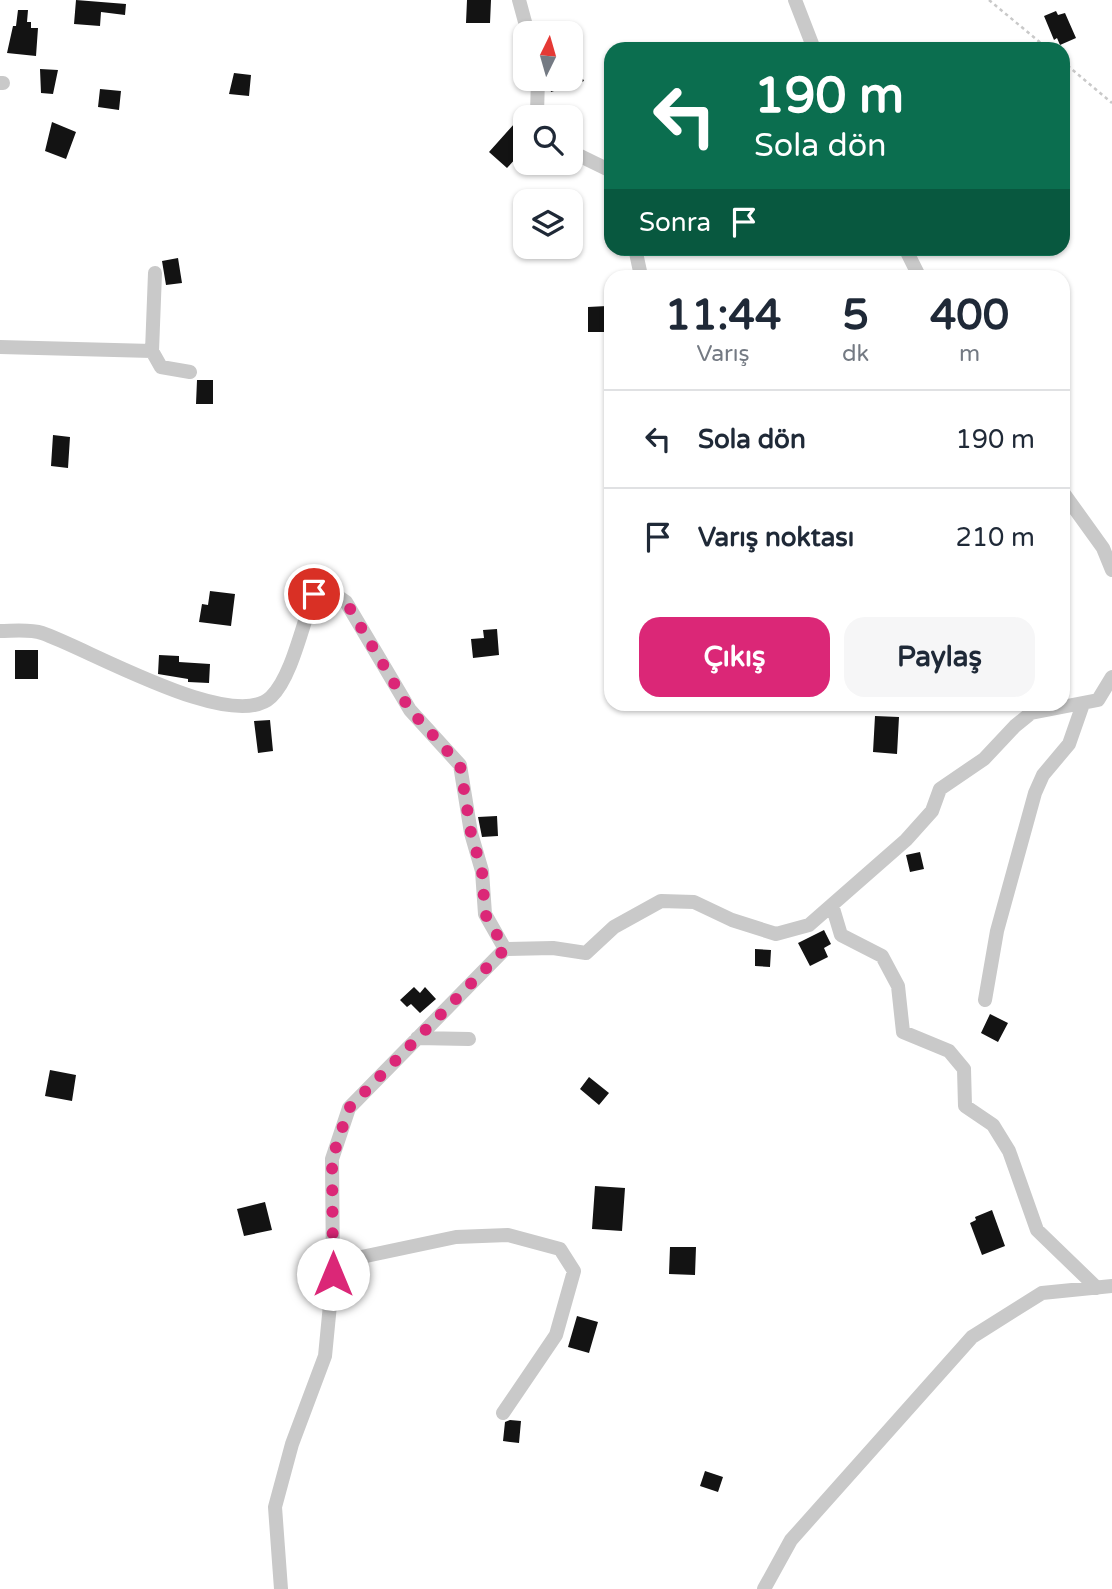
<!DOCTYPE html>
<html lang="tr">
<meta charset="utf-8">
<style>
body{margin:0;font-family:"Varela Round",sans-serif;background:#f6f6f7;color:#1f2937;height:100vh;display:flex;flex-direction:column;font-size:26px;white-space:nowrap}
*{box-sizing:border-box;margin:0}
p{font-size:23px;color:#747a83}
.icon{flex:none;width:38px;height:38px;fill:none;stroke:currentColor;stroke-width:2;stroke-linecap:round;stroke-linejoin:round}
.map{position:relative;flex:1;overflow:hidden}
.side{position:absolute;left:604px;top:270px;width:466px;height:441px;display:flex;flex-direction:column;background:#fff;border-radius:21px;box-shadow:0 2px 5px #0004}
.side>*{flex:none}
.banner{position:absolute;left:604px;top:42px;width:466px;height:214px;border-radius:21px;box-shadow:0 2px 5px #0004;background:#0b6e4f;color:#fff;overflow:hidden}
.needle{width:46px;rotate:5deg}
.controls{position:absolute;left:513px;top:21px;display:grid;gap:14px}
.controls a{display:grid;place-items:center;width:70px;height:70px;border-radius:14px;background:#fff;box-shadow:0 2px 5px #0004;font-size:35px}
.pin{position:absolute;display:grid;place-items:center;width:60px;height:60px;color:#fff;margin:-30px;border:4px solid #fff;border-radius:50%;box-shadow:0 2px 7px #0007}
.me{position:absolute;width:77px;margin:-38px;rotate:0deg;stroke-linejoin:round;filter:drop-shadow(0 0 5px #0008)}
.turn{display:flex;align-items:center;gap:24px;height:147px;padding:0 35px;font-size:32px}
.turn .icon{width:91px;height:91px;stroke-width:2.5}
.turn b{display:block;font-size:49px;line-height:60px}
.then{display:flex;align-items:center;height:66px;padding:0 35px;background:#0003;gap:14px;font-size:26px}
.eta{display:flex;justify-content:space-evenly;align-items:center;height:119px;text-align:center}
.eta b{font-size:42px;font-weight:800;line-height:49px}
.button{display:flex;gap:14px;margin-top:auto;padding:14px 35px}
.button a{flex:1;height:80px;border-radius:21px;background:#db2777;color:#fff;font-size:28px;font-weight:800;line-height:80px;text-align:center}
.button a+a{background:#f6f6f7;color:#1f2937}
ul{padding:0;list-style:none}
li{display:flex;align-items:center;gap:21px;height:98px;padding:0 35px;border-top:2px solid #e0e1e3}
li div{flex:1}
li b{display:block;font-size:26px}
li em{font-style:normal}
.map>svg:first-child{display:block}
</style>
<div class="map">
<svg width="1112" height="1589" viewBox="0 0 1112 1589">
<rect width="100%" height="100%" fill="#fff"/>
<!-- building -->
<path fill="#131313" d="M76,0L126,4L125,15L101,12L100,26L74,24Z
M467,0H491L490,23H466Z
M18,10H28L27,22H31V28H38L36,56L7,53L13,26H16Z
M1056,11L1058,15L1065,13L1076,38L1060,45L1057,38L1054,40L1044,16Z
M40,69L58,70L53,94L41,93Z
M234,73L251,75L249,96L229,94Z
M548,79H583L584,81L551,92Z
M100,89L121,91L119,110L98,107Z
M52,122L76,132L66,159L45,151Z
M515,123L525,132V148L507,168L489,152Z
M178,258L182,283L166,285L162,261Z
M607,306V332H588V307Z
M197,380H213V404H196Z
M53,435L70,437L68,468L51,466Z
M210,591L235,594L231,626L199,622L202,604L208,605Z
M497,629L499,655L473,658L471,639L484,638L483,630Z
M15,650H38V679H15Z
M159,655L179,656V662L210,664L209,683L188,682V679L158,674Z
M875,716L899,717L897,754L873,752Z
M270,720L273,751L258,753L254,721Z
M497,816L498,836L482,837L478,817Z
M920,852L924,869L910,872L906,855Z
M824,930L831,944L824,948L828,957L810,966L798,943Z
M755,949L771,950L770,967L755,966Z
M414,987L420,993L425,987L436,999L420,1013L411,1004L407,1007L400,1000Z
M990,1014L1008,1023L998,1042L981,1033Z
M50,1070L76,1075L72,1101L45,1096Z
M589,1077L609,1093L599,1105L580,1089Z
M595,1186L625,1188L622,1231L592,1229Z
M265,1202L272,1230L244,1236L237,1209Z
M992,1210L1005,1246L982,1255L970,1223L976,1220L975,1217Z
M670,1247H696L695,1275L669,1274Z
M577,1316L598,1322L589,1353L568,1347Z
M510,1420L521,1421L519,1443L503,1441L505,1422Z
M705,1471L723,1477L718,1492L700,1486Z"/>
<g fill="none" stroke-linecap="round" stroke-linejoin="round">
<!-- path -->
<path stroke="#c9c9c9" stroke-width="2.5" stroke-dasharray="3.5 3.5" stroke-linecap="butt" d="M989,0L1048,49
M1062,61L1112,103"/>
<!-- minor -->
<path stroke="#c9c9c9" stroke-width="14" d="M519,0L528,33
M795,0L814,49
M538,79L537,113L540,117
M0,83H3
M570,151L611,171
M635,248L641,276
M905,248L919,276
M0,347L152,351L155,273
M152,351L161,367L190,372
M1062,491L1103,548L1112,570
M0,631C13,631 30,629 42,633C87,648 233,734 271,697C292,677 303,622 314,594L330,591L346,602L410,710L460,765L471,833L482,871L485,914L505,949
M832,905L841,935L882,956L898,986L903,1032L949,1051L964,1069L965,1106L993,1125L1009,1151L1037,1230L1097,1288
M985,1000L997,931L1035,793L1043,775L1069,744L1083,704
M417,1038L469,1039
M333,1263L456,1237L508,1235L560,1249L574,1271L556,1335L503,1413
M281,1589L275,1507L292,1444L325,1356L333,1274L332,1159L349,1108L505,949L553,948L586,953L614,927L661,901L694,902L732,920L776,934L809,925L906,840L932,811L940,789L984,759L1015,726L1031,713L1098,700L1112,677
M764,1589L791,1540L972,1337L1042,1293L1112,1286"/>
</g>
<g fill="none" stroke-linecap="round" stroke-linejoin="round">
<!-- route -->
<path stroke="#db2777" stroke-width="12" stroke-dasharray="0 21.6" d="M314,594L330,592L346,602L410,710L460,765L471,833L482,871L485,914L505,949L349,1108L332,1159L333,1274"/>
</g>
</svg>
<div class="controls">
<a><svg class="needle" viewBox="-14 -14 28 28"><path d="M0-13l5 13h-10z" fill="#e53935"/><path d="M0 13l5-13h-10z" fill="#747a83"/></svg></a>
<a><svg class="icon" aria-label="search" viewBox="0 0 24 24"><circle cx="10" cy="10" r="6"/><path d="M15 15l6 6"/></svg></a>
<a><svg class="icon" aria-label="layers" viewBox="0 0 24 24"><path d="M12 4l9 5-9 5-9-5zM3 14l9 5 9-5"/></svg></a>
</div>
<div class="pin" style="left:314px;top:594px;background:#d93025"><svg class="icon" aria-label="arrive" viewBox="0 0 24 24"><path d="M6 21V4h12l-3 4 3 4H6"/></svg></div>
<svg class="me" style="left:333px;top:1274px" viewBox="-20 -20 40 40"><circle r="19" fill="#fff"/><path d="M0-13L10 11 0 6-10 11z" fill="#db2777"/></svg>
<div class="banner">
<div class="turn"><svg class="icon" aria-label="left" viewBox="0 0 24 24"><path d="M17 20v-9H6M10 6l-5 5 5 5"/></svg><div><b>190 m</b>Sola dön</div></div>
<div class="then">Sonra<svg class="icon" aria-label="arrive" viewBox="0 0 24 24"><path d="M6 21V4h12l-3 4 3 4H6"/></svg></div>
</div>
<section class="side">
<div class="eta">
<div><b>11:44</b><p>Varış</p></div>
<div><b>5</b><p>dk</p></div>
<div><b>400</b><p>m</p></div>
</div>
<ul>
<li><svg class="icon" aria-label="left" viewBox="0 0 24 24"><path d="M17 20v-9H6M10 6l-5 5 5 5"/></svg><div><b>Sola dön</b></div><em>190 m</em></li>
<li><svg class="icon" aria-label="arrive" viewBox="0 0 24 24"><path d="M6 21V4h12l-3 4 3 4H6"/></svg><div><b>Varış noktası</b></div><em>210 m</em></li>
</ul>
<div class="button"><a>Çıkış</a><a>Paylaş</a></div>
</section>
</div>
